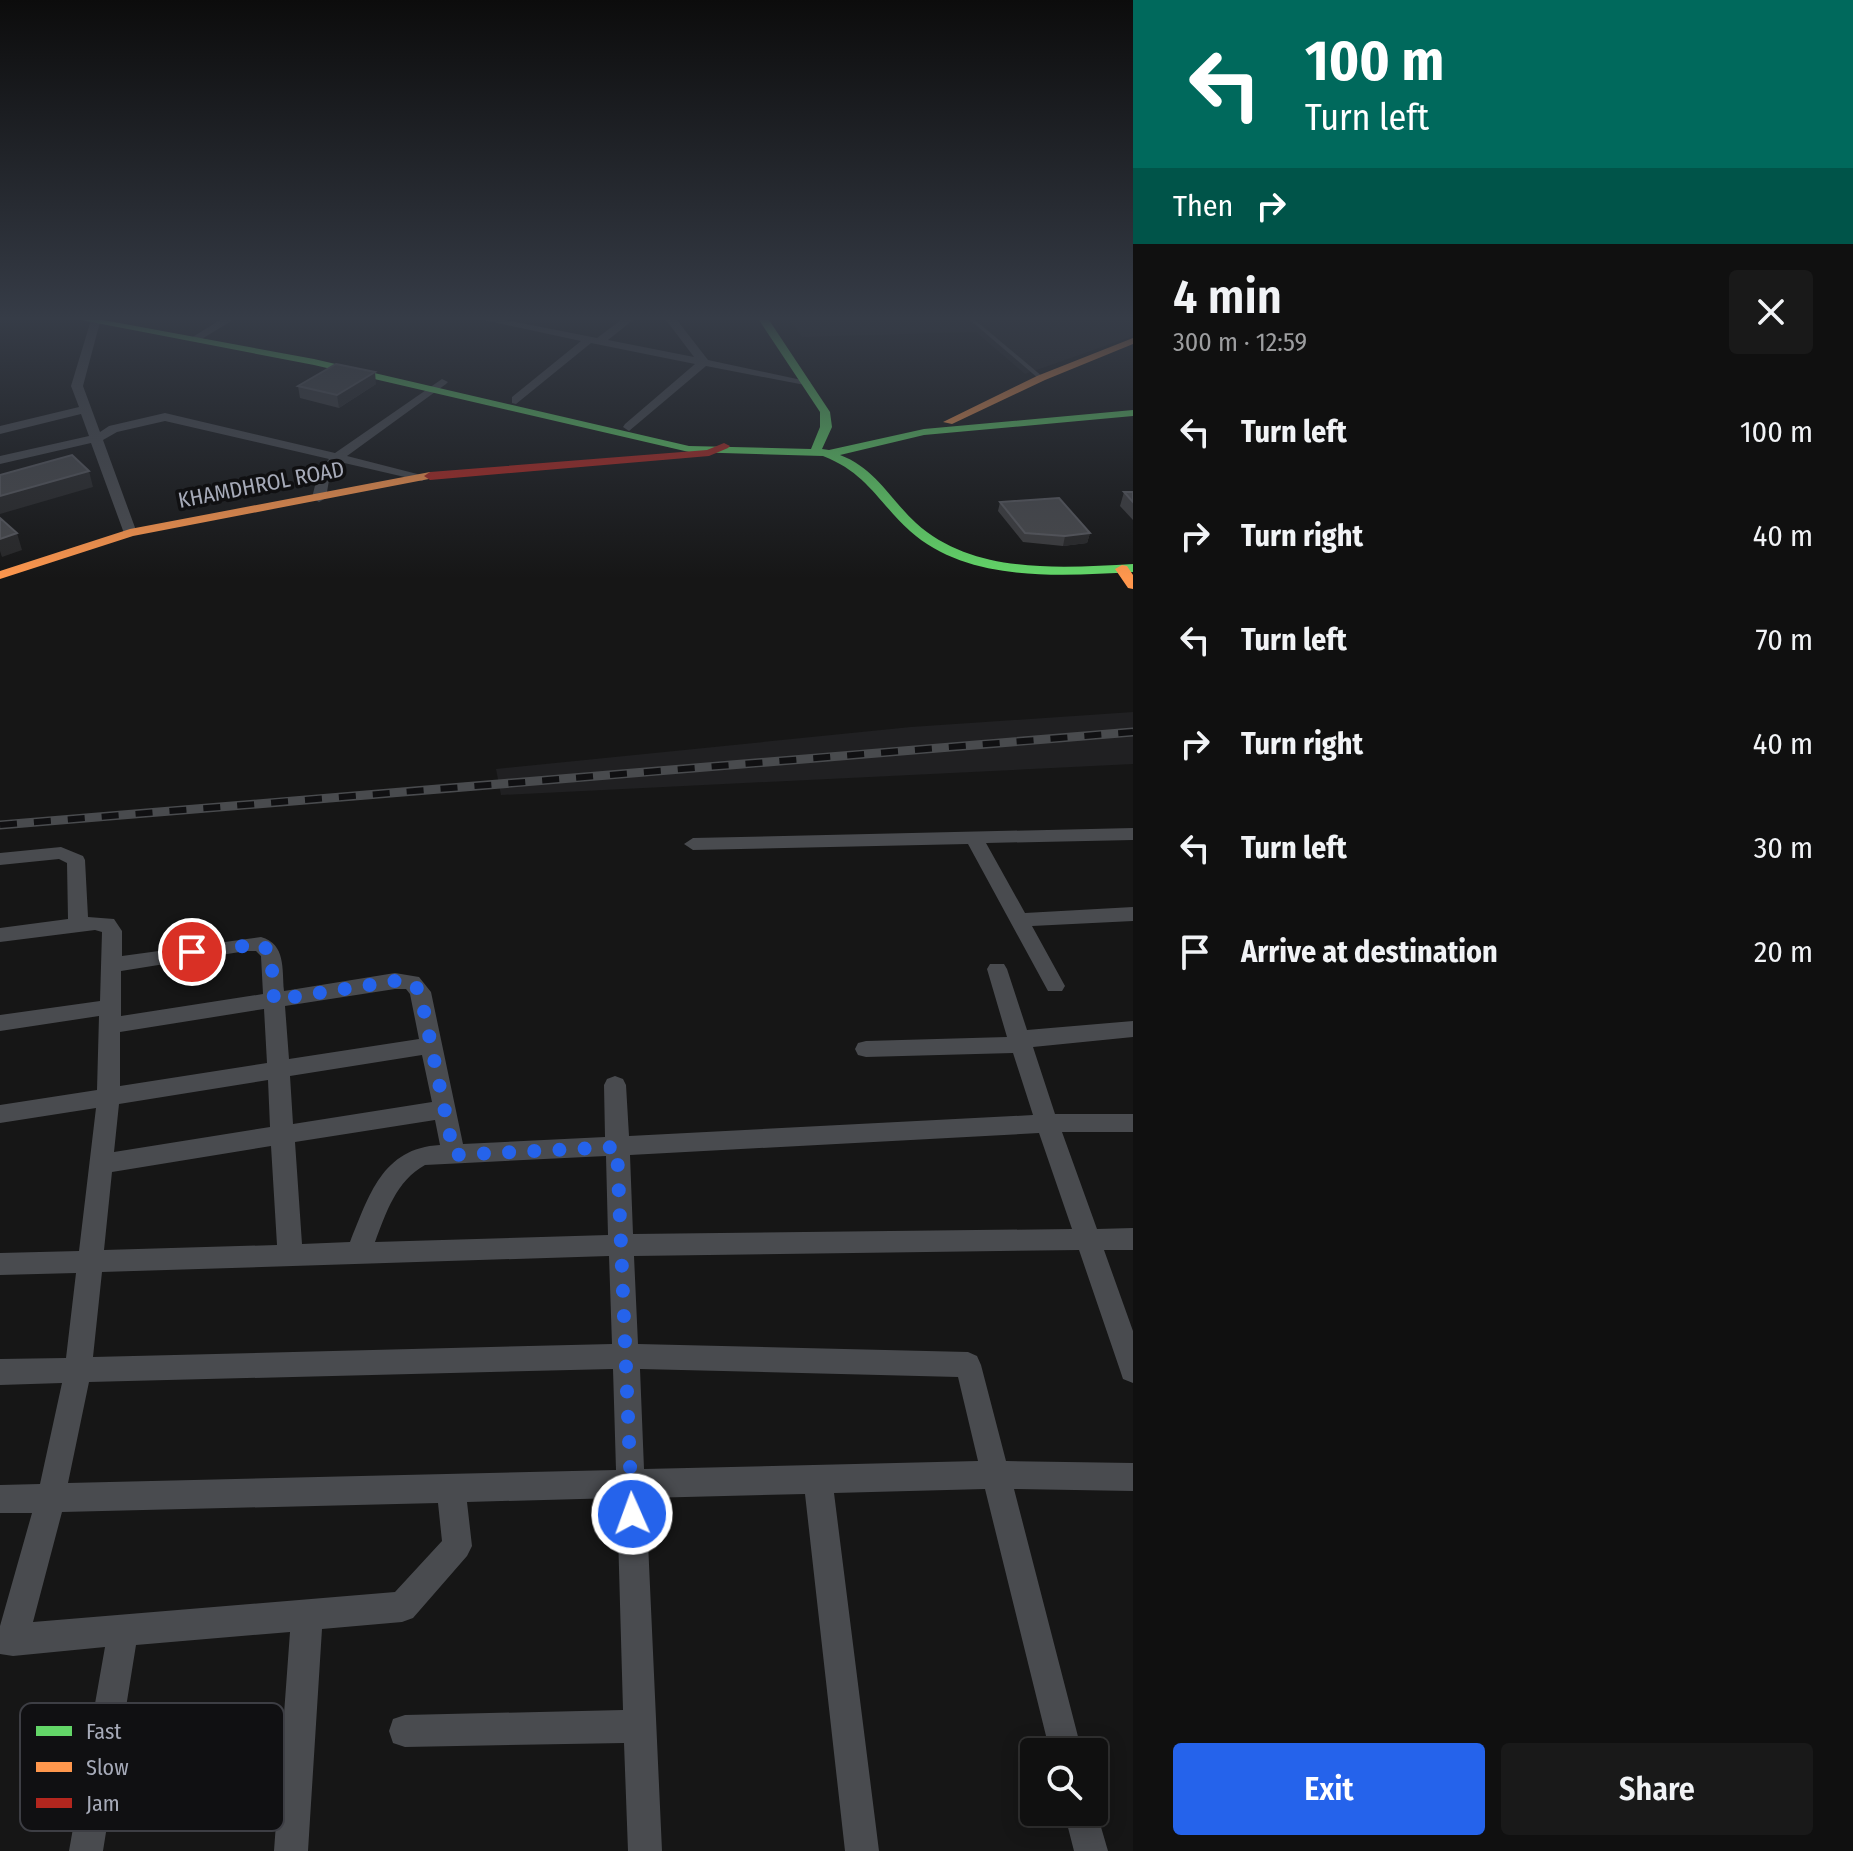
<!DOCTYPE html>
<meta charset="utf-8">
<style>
body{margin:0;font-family:"Fira Sans Condensed",sans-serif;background:#191919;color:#f1f3f6;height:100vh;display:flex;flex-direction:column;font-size:30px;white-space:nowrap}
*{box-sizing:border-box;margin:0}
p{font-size:26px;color:#9c9d9f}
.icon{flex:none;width:44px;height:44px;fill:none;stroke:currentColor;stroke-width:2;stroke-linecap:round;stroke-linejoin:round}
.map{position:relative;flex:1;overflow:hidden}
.side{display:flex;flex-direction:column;background:#101010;width:720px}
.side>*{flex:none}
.guide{background:#00695c;color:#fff;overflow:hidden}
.tools{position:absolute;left:1020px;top:1738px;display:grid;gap:16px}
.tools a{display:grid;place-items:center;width:88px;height:88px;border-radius:8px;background:#101010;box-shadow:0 4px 20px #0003,0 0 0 2px #303030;font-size:40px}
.pin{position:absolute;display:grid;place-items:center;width:68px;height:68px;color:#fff;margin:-34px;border:4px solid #fff;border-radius:50%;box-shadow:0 2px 8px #0007}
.me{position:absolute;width:88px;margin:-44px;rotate:358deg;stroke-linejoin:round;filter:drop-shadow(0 0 6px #0008)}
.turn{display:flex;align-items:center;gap:28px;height:168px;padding:0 40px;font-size:36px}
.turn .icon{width:104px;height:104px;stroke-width:2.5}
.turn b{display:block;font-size:56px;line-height:68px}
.then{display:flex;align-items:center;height:76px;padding:0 40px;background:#0003;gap:16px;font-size:30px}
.round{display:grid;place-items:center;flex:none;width:84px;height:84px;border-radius:8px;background:#191919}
.summary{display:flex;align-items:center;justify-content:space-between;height:136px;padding:0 40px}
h1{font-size:48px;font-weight:600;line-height:60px}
.primary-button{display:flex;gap:16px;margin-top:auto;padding:16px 40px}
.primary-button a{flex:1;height:92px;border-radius:8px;background:#2563eb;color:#fff;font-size:32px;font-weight:600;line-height:92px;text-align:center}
.primary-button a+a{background:#191919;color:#f1f3f6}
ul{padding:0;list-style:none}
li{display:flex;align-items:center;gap:24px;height:104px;padding:0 40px}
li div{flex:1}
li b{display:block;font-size:30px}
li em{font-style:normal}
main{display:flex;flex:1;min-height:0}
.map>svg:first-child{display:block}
</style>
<main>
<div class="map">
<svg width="1133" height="1851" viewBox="0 0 1133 1851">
<rect width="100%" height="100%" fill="#161616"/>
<!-- built -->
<path fill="#202022" d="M790,320H1133V336L1025,374L976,332L802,337Z
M1133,712V764L501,795L496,769L911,727Z"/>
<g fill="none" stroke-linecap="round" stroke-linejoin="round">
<!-- lane -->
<path fill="#494b4f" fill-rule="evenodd" d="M970,320H975L1043,377V379H1039Z"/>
<!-- street -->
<path fill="#494b4f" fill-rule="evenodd" d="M91,320L100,322L83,386L100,432L109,426L165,413L335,453L442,379L448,382L446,384L347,456L429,477L422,481L340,462L330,474L326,498L319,502L312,498L318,473L329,459L165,421L117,432L103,440L137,533L125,536L91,443L0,464V456L89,436L81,414L0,434V426L79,407L71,386Z
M220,320H233L200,340L191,338Z
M483,320H505L597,338L621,320H633L608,340L694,357L666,320H677L708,360L811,382L805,385L706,366L629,431L623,427L625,424L695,364L591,343L516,404L512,403V397L581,341Z
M1133,828V840L986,843L1025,913L1133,907V921L1032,926L1065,986L1062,991H1048L968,844L693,850L684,844L693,838Z
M61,847L83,856L85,860L88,917L114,919L122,931V956L261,937C286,944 282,969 284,991L395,973L419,977L431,992L463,1144L605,1137L604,1085L607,1079L615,1076L623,1079L626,1085L629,1136L1033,1115L1013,1053L866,1057L858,1055L855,1049L858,1043L866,1041L1007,1037L987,969L990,964H1004L1007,969L1027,1030L1133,1021V1037L1033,1047L1055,1114H1133V1132H1062L1097,1229L1133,1228V1250H1104L1133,1331V1383L1123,1379L1120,1370L1079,1250L634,1256L638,1344L968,1352L977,1356L981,1365L1006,1461L1133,1463V1491L1014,1489L1082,1752H1050L985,1489L834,1493L879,1851H845L805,1494L646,1498L662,1851H628L624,1743L405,1747L393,1743L389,1731L393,1719L405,1715L623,1710L617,1498L467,1502L472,1546L467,1556L413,1618L402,1622L322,1629L308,1851H274L290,1632L136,1645L103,1851H69L105,1647L13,1656L0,1654V1626L32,1513H0V1485L40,1484L62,1383L0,1385V1359L66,1358L76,1273L0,1275V1253L79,1251L96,1108L0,1123V1105L97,1090L99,1016L0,1031V1015L100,1001L102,932L95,930L0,942V928L68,919L67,863L59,859L0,865V853ZM246,951H256L261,956L263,994L121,1016V971ZM395,989H406L410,994L419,1039L289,1059L285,1006ZM264,1009L267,1063L120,1086V1032ZM422,1055L432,1102L293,1124L290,1076ZM268,1080L270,1127L114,1152L119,1104ZM435,1120L440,1145C382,1148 369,1196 350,1242L302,1244L295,1142ZM1039,1133L1072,1229L633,1234L630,1155ZM271,1146L277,1245L104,1250L112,1172ZM606,1156L608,1235L375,1242C386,1213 396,1181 425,1165ZM609,1256L612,1344L93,1357L102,1272ZM613,1369L616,1470L68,1483L89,1382ZM640,1369L958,1377L978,1461L644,1469ZM438,1503L442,1541L395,1592L33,1622L62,1512Z
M1094,1803L1108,1851H1074L1064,1812H1094Z"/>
<!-- fast -->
<path fill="#63d668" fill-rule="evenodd" d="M81,320H103L314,359L689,446L811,449L820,427V412L759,320H769L830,412L832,427L822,449L829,450L924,429L1133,410V416L924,435L840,455C875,468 890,499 916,523C973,575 1062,568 1133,564V572C1061,576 968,583 910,531C878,502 867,473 823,456L689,452L314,365Z"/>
<!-- slow -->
<path fill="#ff974d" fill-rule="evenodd" d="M1133,338V344L1045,380L952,424L943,422L1037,376Z
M430,472L436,476L434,478L133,536L0,579V571L130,529Z
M1122,565L1127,566L1133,575V589L1128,588L1115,569Z"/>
<!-- jam -->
<path fill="#b3261e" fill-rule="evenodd" d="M724,443L730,446L728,448L709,456L430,480L424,476L430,472L707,450Z"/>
<defs>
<path id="rail" d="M0,825L1133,732"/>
</defs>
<!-- rail casing -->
<use href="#rail" stroke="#494b4e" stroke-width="9"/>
<!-- rail -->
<use href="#rail" stroke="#101012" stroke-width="6" stroke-dasharray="17" stroke-linecap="butt"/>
</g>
<!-- wall -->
<path fill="#3c3c3e" d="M376,384L339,408L300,398L298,386Z
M1124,492H1133V520L1120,506Z
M1000,502L1090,533L1087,543L1063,546L1023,542L998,511Z"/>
<!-- shaded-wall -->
<path fill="#282829" d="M375,372L376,384L339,408L337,395Z
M89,471L93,487L0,514V496Z
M17,533L22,550L2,557L0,551V539Z
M1090,533L1087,543L1063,546L1065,536Z"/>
<!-- building -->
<path fill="#47484b" stroke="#56575c" stroke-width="2" d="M336,364L375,372L337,395L298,386Z
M72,455L89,471L0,496V475Z
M1124,492H1133V502Z
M1059,498L1090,533L1065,536L1025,533L1000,502Z
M0,518L17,533L0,539Z"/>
<!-- sky -->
<linearGradient id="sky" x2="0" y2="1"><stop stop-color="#0c0c0c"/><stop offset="0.55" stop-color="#363c47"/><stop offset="1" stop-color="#363c47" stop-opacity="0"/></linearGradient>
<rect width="1133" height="579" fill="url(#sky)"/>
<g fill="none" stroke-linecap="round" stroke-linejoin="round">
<!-- route -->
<path stroke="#2563eb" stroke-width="14" stroke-dasharray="0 25.2" d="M192,952L261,944L271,953L274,1000L395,981L412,982L420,992L454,1155L617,1147L632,1514"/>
</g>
<g text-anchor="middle" stroke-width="7" stroke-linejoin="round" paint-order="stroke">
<!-- far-street labels -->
<g font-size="22" fill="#a6aab8" stroke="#101012">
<text transform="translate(261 484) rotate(-11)" y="8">KHAMDHROL ROAD</text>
</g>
</g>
<!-- legend -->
<rect x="20" y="1703" width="264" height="128" rx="12" fill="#101012" stroke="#3d3e44" stroke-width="2"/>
<rect x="36" y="1726" width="36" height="10" fill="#63d668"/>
<rect x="36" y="1762" width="36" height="10" fill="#ff974d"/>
<rect x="36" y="1798" width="36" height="10" fill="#b3261e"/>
<g font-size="22" fill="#a6aab8">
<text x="86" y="1739">Fast</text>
<text x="86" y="1775">Slow</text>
<text x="86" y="1811">Jam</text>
</g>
</svg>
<div class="tools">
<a><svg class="icon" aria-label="search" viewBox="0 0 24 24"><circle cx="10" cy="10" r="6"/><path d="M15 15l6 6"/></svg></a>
</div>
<div class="pin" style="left:192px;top:952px;background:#d93025"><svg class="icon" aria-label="arrive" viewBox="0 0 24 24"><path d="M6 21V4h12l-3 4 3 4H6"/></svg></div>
<svg class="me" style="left:632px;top:1514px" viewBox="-20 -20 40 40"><circle r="17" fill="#2563eb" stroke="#fff" stroke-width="3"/><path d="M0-11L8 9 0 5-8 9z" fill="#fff"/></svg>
</div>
<section class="side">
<div class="guide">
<div class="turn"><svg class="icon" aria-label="left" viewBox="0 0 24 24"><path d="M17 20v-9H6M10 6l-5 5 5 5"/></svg><div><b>100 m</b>Turn left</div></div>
<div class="then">Then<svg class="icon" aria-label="right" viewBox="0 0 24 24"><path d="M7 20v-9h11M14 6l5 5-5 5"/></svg></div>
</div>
<div class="summary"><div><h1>4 min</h1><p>300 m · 12:59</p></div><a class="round"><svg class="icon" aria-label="close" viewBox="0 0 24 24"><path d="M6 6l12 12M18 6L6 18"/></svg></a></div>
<ul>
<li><svg class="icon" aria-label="left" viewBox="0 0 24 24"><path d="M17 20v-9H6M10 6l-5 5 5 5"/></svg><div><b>Turn left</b></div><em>100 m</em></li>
<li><svg class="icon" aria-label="right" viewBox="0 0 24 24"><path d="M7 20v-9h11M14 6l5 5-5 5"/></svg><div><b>Turn right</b></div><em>40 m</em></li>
<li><svg class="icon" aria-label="left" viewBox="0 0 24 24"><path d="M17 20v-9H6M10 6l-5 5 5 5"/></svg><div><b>Turn left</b></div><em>70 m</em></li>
<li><svg class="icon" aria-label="right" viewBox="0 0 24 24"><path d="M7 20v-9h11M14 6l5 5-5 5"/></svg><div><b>Turn right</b></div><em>40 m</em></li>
<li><svg class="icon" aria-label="left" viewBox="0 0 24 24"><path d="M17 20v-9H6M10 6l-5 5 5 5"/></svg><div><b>Turn left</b></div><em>30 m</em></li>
<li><svg class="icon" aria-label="arrive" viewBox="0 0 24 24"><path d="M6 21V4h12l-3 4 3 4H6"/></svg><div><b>Arrive at destination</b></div><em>20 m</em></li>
</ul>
<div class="primary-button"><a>Exit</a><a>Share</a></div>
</section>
</main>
